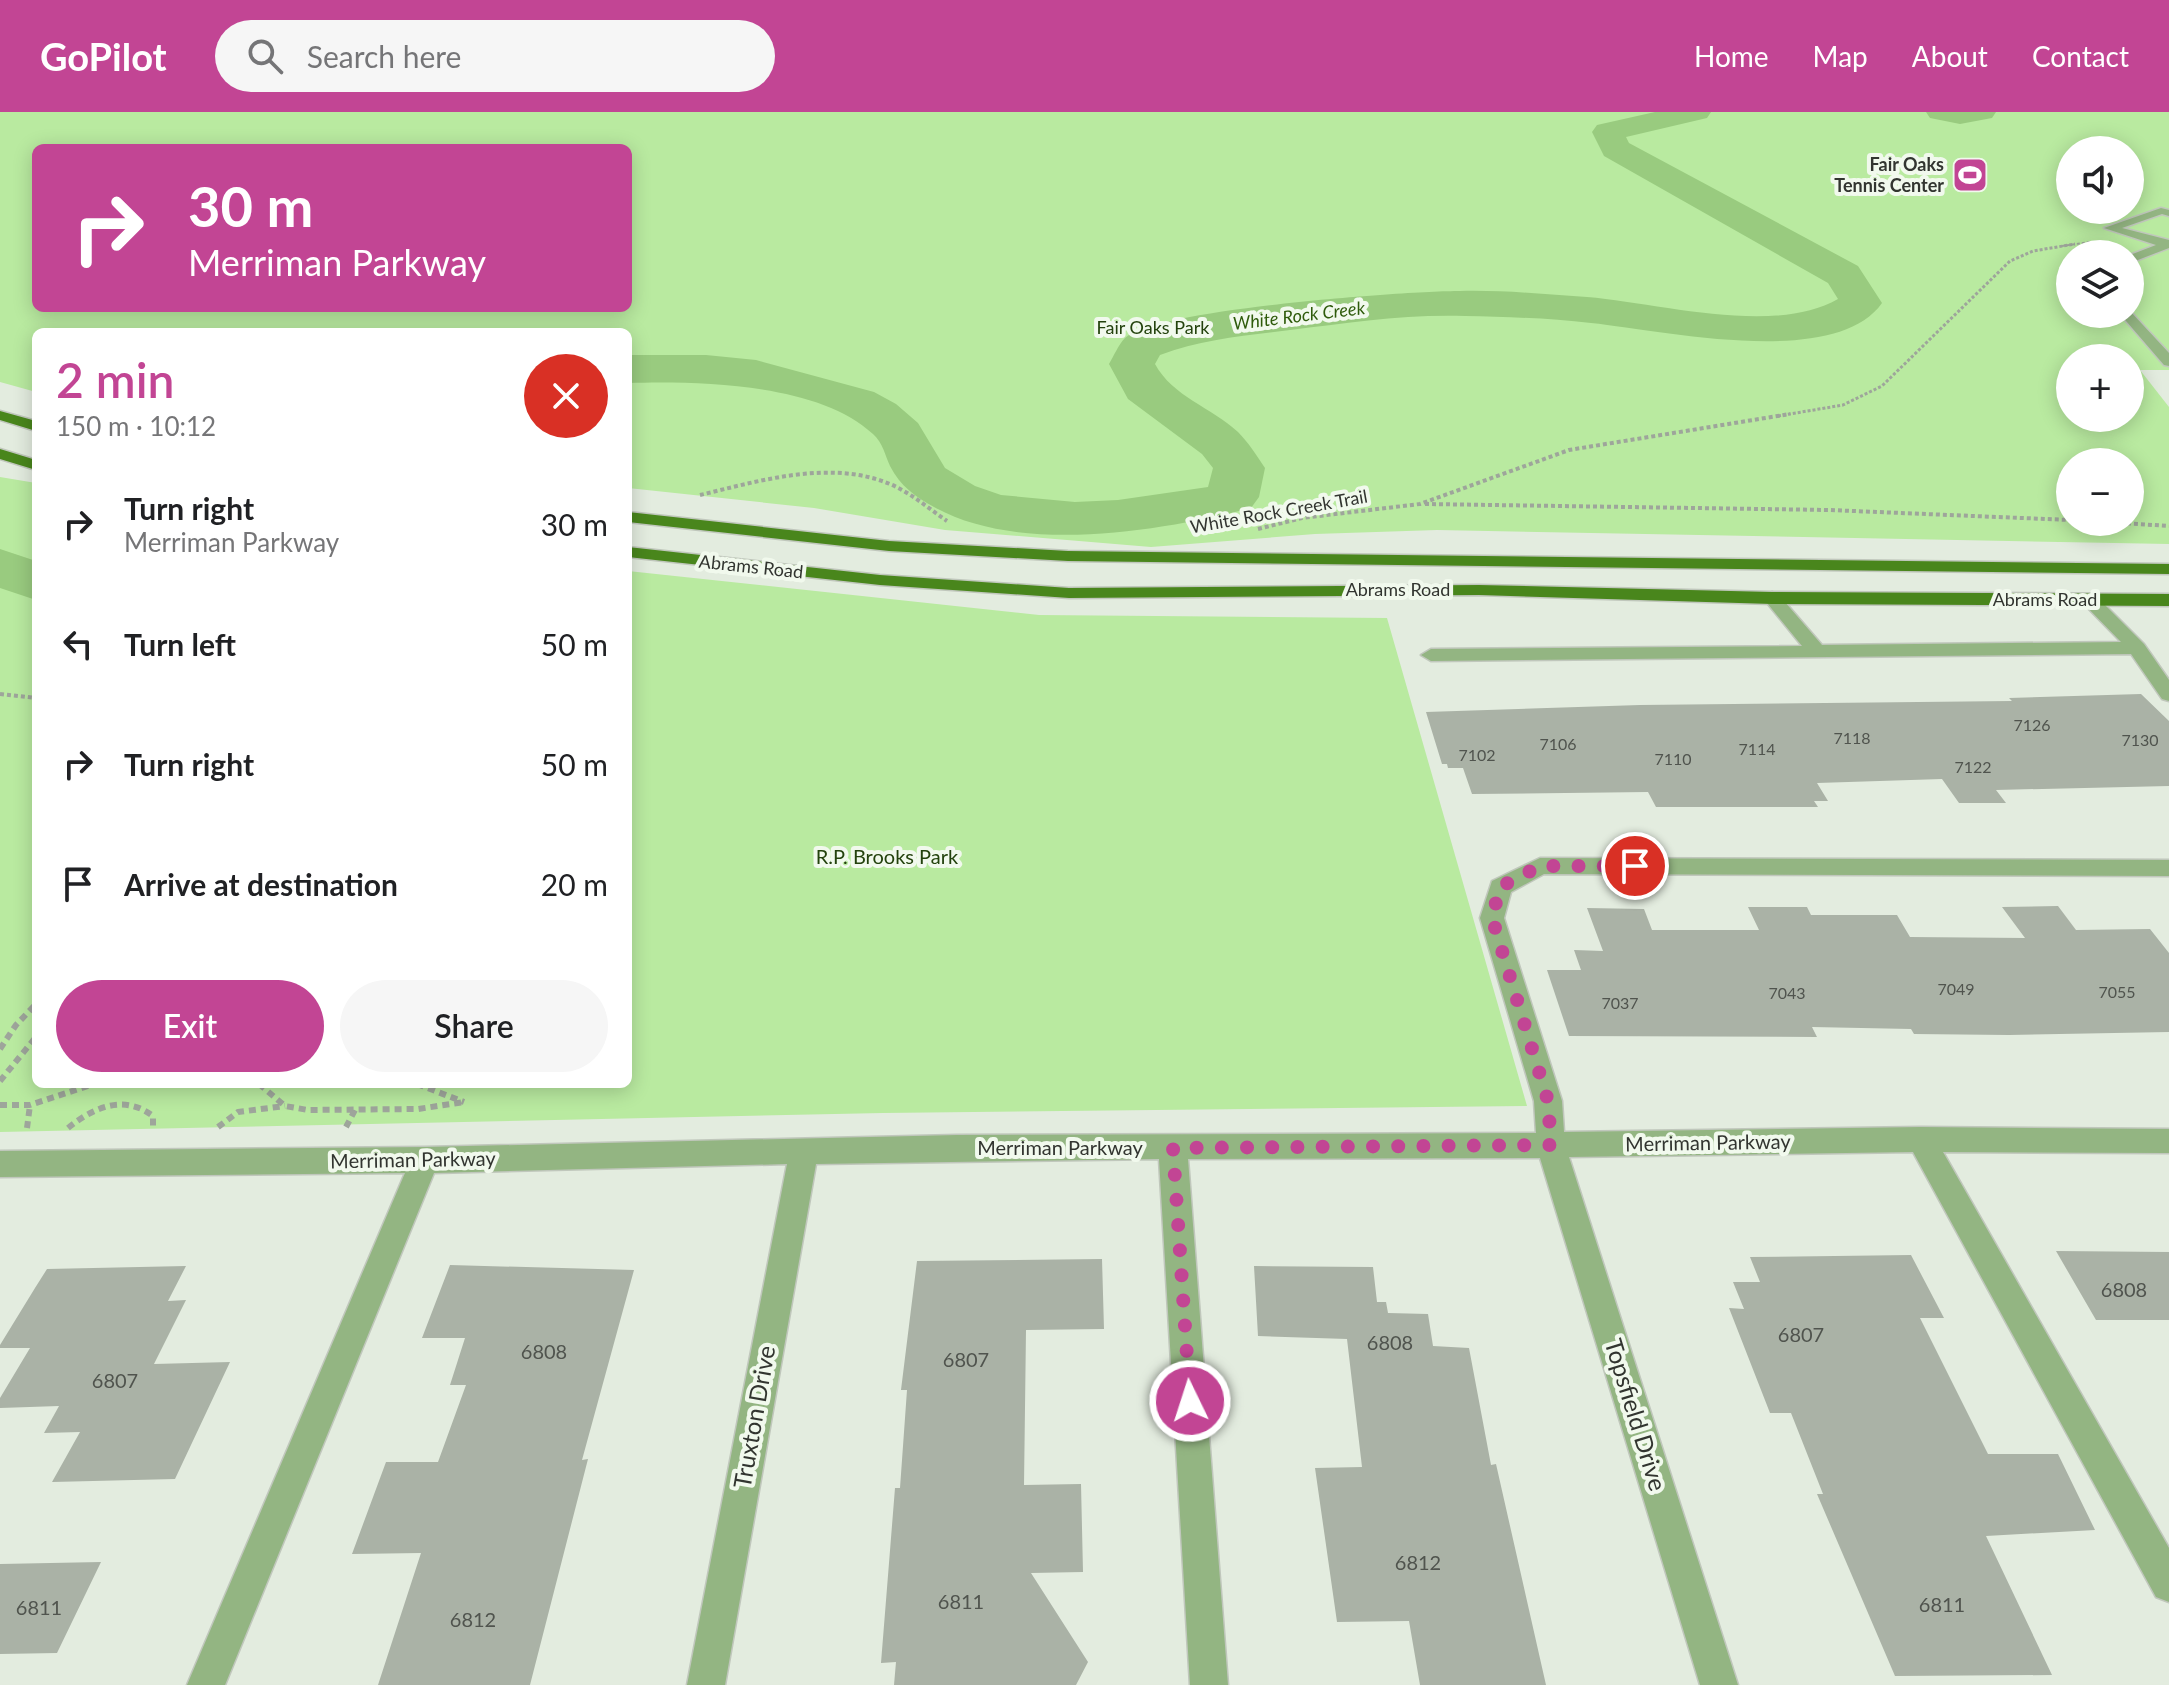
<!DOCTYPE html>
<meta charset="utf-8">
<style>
body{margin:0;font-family:Lato,sans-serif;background:#f6f6f6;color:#202124;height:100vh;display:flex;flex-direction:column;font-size:30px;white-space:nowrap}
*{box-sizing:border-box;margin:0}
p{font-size:26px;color:#757577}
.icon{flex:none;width:44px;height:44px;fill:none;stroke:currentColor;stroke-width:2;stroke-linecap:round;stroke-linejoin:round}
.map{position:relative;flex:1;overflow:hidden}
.side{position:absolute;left:32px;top:216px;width:600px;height:760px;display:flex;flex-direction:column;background:#fff;border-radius:12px;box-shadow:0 4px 20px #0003}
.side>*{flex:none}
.banner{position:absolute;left:32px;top:32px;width:600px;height:168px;border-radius:12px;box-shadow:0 4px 20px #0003;background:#c24594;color:#fff;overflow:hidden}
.buttons{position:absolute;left:2056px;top:24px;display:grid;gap:16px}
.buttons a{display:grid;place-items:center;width:88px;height:88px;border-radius:50%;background:#fff;box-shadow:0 4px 20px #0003;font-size:40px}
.pin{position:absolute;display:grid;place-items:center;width:68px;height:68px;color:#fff;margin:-34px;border:4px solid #fff;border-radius:50%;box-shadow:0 2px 8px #0007}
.me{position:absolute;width:88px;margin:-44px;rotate:356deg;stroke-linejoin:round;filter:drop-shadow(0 0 6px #0008)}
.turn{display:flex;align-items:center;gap:28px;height:168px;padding:0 24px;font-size:36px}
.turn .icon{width:104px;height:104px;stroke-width:2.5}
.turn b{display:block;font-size:56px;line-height:68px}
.round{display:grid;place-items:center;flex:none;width:84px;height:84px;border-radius:42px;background:#f6f6f6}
.summary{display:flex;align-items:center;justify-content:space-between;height:136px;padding:0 24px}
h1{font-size:48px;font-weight:600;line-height:60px;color:#c24594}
.primary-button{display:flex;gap:16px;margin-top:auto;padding:16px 24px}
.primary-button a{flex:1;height:92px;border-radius:48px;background:#c24594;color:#fff;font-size:32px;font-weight:600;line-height:92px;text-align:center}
.primary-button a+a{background:#f6f6f6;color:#202124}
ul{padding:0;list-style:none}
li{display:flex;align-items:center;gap:24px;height:120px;padding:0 24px}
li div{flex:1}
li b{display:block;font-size:30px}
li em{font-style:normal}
header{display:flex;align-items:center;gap:48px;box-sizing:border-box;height:112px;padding:0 40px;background:#c24594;color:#fff}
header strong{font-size:38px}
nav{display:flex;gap:44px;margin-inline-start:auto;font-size:28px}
.search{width:560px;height:72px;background:#f6f6f6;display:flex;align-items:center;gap:20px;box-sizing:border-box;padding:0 28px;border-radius:44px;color:#757577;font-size:30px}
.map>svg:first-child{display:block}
</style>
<header>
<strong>GoPilot</strong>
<div class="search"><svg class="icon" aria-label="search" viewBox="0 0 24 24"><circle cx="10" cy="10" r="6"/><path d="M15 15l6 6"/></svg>Search here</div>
<nav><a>Home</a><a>Map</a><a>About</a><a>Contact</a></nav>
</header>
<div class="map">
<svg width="2169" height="1573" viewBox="0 0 2169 1573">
<rect width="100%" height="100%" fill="#e3ecdf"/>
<!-- green -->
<path fill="#b9eaa0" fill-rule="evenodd" d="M0,0H2169V258H2140L2169,295V432L1437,418L1315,422L1151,435L945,418L814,396L628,376V220H36V280L0,270ZM36,36H628V196H36ZM2070,38H2130V98H2070ZM2070,142H2130V202H2070ZM2070,246H2130V306H2070ZM2070,350H2130V410H2070Z
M0,365L36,371V972H628V459L1039,503L1387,506L1527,994L883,1001L0,1020Z"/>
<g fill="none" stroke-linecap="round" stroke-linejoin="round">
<!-- river -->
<path fill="#99cb7f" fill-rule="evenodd" d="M1655,0H1711L1707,6L1626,25L1629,31L1858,154L1882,191C1835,258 1661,218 1591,211C1550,206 1506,205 1465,204C1406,202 1347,211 1290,218C1245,224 1202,227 1160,243L1155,252C1173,285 1211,295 1238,320C1248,330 1257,344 1265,356L1259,385L1251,396C1161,419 1020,443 934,395C916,385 900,374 890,354C885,343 883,331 873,322C819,271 699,269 628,271V243H706L756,248L874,280L896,292L918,311L945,356L975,374L1001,383L1075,390L1118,388L1208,375L1213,356L1202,342L1128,287L1109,252C1114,244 1118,233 1125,226C1156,197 1407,179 1460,179C1502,178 1545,182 1587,185C1660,191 1773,224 1838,187L1828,171L1604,44L1592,20L1597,13Z
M1926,0H1996L1992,6L1960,12L1930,6Z
M0,437L36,449V488L0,476Z"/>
</g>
<!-- building -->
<path fill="#aab2a6" d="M2141,582L2169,609V674L1996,678L2006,691H1959L1942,667L1817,671L1828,689H1814L1818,695H1656L1648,680L1472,682L1463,656H1448L1447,652H1442L1426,600L1640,593L2012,589L2009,586Z
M2058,794L2076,818L2150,817L2169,841V920L2009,923L1914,922L1911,917L1812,915L1817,925L1569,924L1547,858H1581L1574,838L1603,839L1587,796L1644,797L1652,818H1759L1748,795H1807L1811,803H1897L1910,825L2025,826L2002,795Z
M2056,1139L2169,1140V1208H2096Z
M1911,1143L1944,1206H1920L1988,1342H2058L2095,1418L1986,1424L2052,1563L1895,1564L1817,1382H1823L1791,1301H1770L1729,1196L1744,1197L1733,1170H1760L1750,1145Z
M1102,1147L1104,1217L1026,1218L1024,1373L1081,1372L1083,1460L1031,1461L1088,1550L1076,1573H894L896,1550L881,1551L895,1376H900L907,1278H901L917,1149Z
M450,1153L634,1158L582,1348L588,1347L530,1573H378L421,1441L352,1442L386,1350H438L466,1273H450L465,1226H422Z
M186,1154L168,1189L186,1188L154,1252L230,1250L175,1367L52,1370L80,1320L44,1321L59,1294L0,1296V1286L30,1236H0V1233L35,1176L47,1157Z
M1254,1154L1373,1155L1377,1190H1386L1388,1201L1428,1202L1433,1234L1469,1236L1491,1353L1496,1352L1546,1573H1420L1409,1509L1337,1510L1315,1356L1362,1355L1347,1227L1258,1224Z
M101,1450L57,1541L0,1542V1452Z"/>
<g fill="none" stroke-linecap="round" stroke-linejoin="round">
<defs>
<path id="minor" d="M2161,96L2169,98V104L2162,102L2122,116L2169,128V136L2130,151V143L2156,133L2104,116Z
M2130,199L2169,241V254L2164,253L2120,202H2130Z
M1772,480L1778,482L1822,533L2121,530L2080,488L2082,484H2096L2144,532L2169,568V589L2162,587L2131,542L1431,549L1421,543L1431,537L1802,534L1763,486Z
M1540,746L2169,748V764L1544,762L1511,780L1504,806L1562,989L1564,1020L1921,1015L2169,1017V1041L1943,1040L2169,1436V1490L2156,1485L1913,1040L1569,1045L1738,1573H1700L1540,1046L1188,1047L1228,1573H1190L1159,1047L816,1052L725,1573H687L787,1052L434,1061L225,1573H187L405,1061L0,1065V1039L425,1035L957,1023L1536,1021L1534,989L1480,806L1492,769Z"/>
<path id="major" d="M0,299L36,309V319L0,308Z
M0,337L36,348V358L0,347Z
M628,400L889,429L1068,439L2169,452V462L1068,449L889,439L628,410Z
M628,435L880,463L1069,476L1479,473L1772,480L2169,482V494L1772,492L1479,483L1069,486L880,473L628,445Z"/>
</defs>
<!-- minor casing -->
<use href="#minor" stroke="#c0c7bc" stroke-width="3"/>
<!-- major casing -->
<use href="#major" stroke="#c0c7bc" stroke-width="3"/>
<!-- path-far3 -->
<path stroke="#9ea59b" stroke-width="2" stroke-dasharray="3 2" stroke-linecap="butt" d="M2062,134L2090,130"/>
<!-- path-far2 -->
<path stroke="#9ea59b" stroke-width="3" stroke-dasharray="3 2" stroke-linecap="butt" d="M1778,304L1843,293L1882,274L2010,149L2033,139L2075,132"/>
<!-- path-far1 -->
<path stroke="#9ea59b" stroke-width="4" stroke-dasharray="4 3" stroke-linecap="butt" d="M700,383C759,369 830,347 890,372C911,381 928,396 947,409
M1425,392L1829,398L2070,408
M2106,410L2169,414
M1258,417L1302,406L1420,392L1569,338L1790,302
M0,582L36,586"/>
<!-- path -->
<path stroke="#9ea59b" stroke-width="6" stroke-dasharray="7 5" stroke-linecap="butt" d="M0,937L16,913L36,892
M0,969L36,925
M259,972L285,994L308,998L418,997L464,990
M417,972L464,990
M0,993H30L94,972
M218,1015L238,1000L285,994
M346,1015L355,998
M27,1016L30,993
M68,1016C94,995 124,982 153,1004V1015"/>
<!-- minor -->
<use href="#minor" fill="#93b582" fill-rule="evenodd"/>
<!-- major -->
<use href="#major" fill="#49861c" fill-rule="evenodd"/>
</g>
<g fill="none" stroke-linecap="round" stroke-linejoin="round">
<!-- route -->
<path stroke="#c24594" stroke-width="14" stroke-dasharray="0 25.2" d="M1190,1289L1173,1036L1551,1033L1548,989L1492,806L1500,775L1540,754H1635"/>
</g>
<!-- icons -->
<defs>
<symbol id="stadium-square" viewBox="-11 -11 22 22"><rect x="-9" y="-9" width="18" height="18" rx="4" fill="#c24594" stroke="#f1f9ed"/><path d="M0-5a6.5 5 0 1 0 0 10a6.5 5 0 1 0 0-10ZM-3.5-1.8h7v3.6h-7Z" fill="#fff"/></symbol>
</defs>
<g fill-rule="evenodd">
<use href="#stadium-square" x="1950" y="43" width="40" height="40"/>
</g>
<g text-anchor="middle" stroke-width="8" stroke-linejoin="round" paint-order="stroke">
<!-- number labels -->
<g font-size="16" fill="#50544e">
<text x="2032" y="619">7126</text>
<text x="1852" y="632">7118</text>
<text x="2140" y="634">7130</text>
<text x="1558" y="638">7106</text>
<text x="1757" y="643">7114</text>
<text x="1477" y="649">7102</text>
<text x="1673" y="653">7110</text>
<text x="1973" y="661">7122</text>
<text x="1956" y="883">7049</text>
<text x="2117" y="886">7055</text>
<text x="1787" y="887">7043</text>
<text x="1620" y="897">7037</text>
</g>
<!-- far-poi labels -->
<g font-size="18" font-weight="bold" fill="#323530" stroke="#f1f9ed" text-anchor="end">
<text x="1944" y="59">Fair Oaks<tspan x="1944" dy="21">Tennis Center</tspan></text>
</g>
<!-- far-water labels -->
<g font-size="18" font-style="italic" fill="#2e5b0b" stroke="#f1f9ed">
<text transform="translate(1299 204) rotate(-7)" y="6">White Rock Creek</text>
</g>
<!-- far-park labels -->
<g font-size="18" fill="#23420d" stroke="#f1f9ed">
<text x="1153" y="222">Fair Oaks Park</text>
</g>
<!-- far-street labels -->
<g font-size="18" fill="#323530" stroke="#f1f9ed">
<text transform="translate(1279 400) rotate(-10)" y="6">White Rock Creek Trail</text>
<text transform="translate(751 455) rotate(6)" y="6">Abrams Road</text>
<text x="1398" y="484">Abrams Road</text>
<text x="2045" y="494">Abrams Road</text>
</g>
<!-- park labels -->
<g font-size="20" fill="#23420d" stroke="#f1f9ed">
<text x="887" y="752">R.P. Brooks Park</text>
</g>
<!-- street labels -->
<g font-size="20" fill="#323530" stroke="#f1f9ed">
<text transform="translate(1708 1031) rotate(-1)" y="7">Merriman Parkway</text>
<text x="1060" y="1043">Merriman Parkway</text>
<text transform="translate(413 1048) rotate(-1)" y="7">Merriman Parkway</text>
</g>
<!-- near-number labels -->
<g font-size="20" fill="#50544e">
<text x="2124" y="1185">6808</text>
<text x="1801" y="1230">6807</text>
<text x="1390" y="1238">6808</text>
<text x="544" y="1247">6808</text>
<text x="966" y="1255">6807</text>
<text x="115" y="1276">6807</text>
<text x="1418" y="1458">6812</text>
<text x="961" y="1497">6811</text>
<text x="1942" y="1500">6811</text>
<text x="39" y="1503">6811</text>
<text x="473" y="1515">6812</text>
</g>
<!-- near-street labels -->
<g font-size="24" fill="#323530" stroke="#f1f9ed">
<text transform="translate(1635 1303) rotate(73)" y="8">Topsfield Drive</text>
<text transform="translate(755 1305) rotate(-80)" y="8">Truxton Drive</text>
</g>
</g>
</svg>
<div class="buttons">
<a><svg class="icon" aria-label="sound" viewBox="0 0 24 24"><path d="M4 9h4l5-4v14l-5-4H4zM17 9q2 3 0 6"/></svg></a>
<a><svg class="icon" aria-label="layers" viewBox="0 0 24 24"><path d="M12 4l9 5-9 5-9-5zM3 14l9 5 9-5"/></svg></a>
<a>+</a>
<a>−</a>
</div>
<div class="pin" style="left:1635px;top:754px;background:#d93025"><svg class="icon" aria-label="arrive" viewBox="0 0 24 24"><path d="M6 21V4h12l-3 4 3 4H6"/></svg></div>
<svg class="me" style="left:1190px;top:1289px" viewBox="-20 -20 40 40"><circle r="17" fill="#c24594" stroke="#fff" stroke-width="3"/><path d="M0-11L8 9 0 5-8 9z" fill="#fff"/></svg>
<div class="banner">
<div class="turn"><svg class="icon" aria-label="right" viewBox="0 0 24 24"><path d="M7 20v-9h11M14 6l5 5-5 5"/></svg><div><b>30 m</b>Merriman Parkway</div></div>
</div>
<section class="side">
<div class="summary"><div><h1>2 min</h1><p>150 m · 10:12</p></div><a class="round" style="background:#d93025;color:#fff"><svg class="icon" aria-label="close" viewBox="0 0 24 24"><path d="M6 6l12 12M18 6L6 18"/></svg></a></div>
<ul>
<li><svg class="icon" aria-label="right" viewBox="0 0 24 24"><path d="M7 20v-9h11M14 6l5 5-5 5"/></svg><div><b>Turn right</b><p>Merriman Parkway</p></div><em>30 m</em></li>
<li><svg class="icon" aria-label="left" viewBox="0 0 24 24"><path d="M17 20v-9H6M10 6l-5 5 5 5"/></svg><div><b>Turn left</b></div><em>50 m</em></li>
<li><svg class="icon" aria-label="right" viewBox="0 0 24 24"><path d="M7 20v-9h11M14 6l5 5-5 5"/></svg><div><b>Turn right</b></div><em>50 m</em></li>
<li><svg class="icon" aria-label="arrive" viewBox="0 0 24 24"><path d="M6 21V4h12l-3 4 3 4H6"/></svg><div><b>Arrive at destination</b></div><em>20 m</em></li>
</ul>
<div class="primary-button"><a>Exit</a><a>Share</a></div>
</section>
</div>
